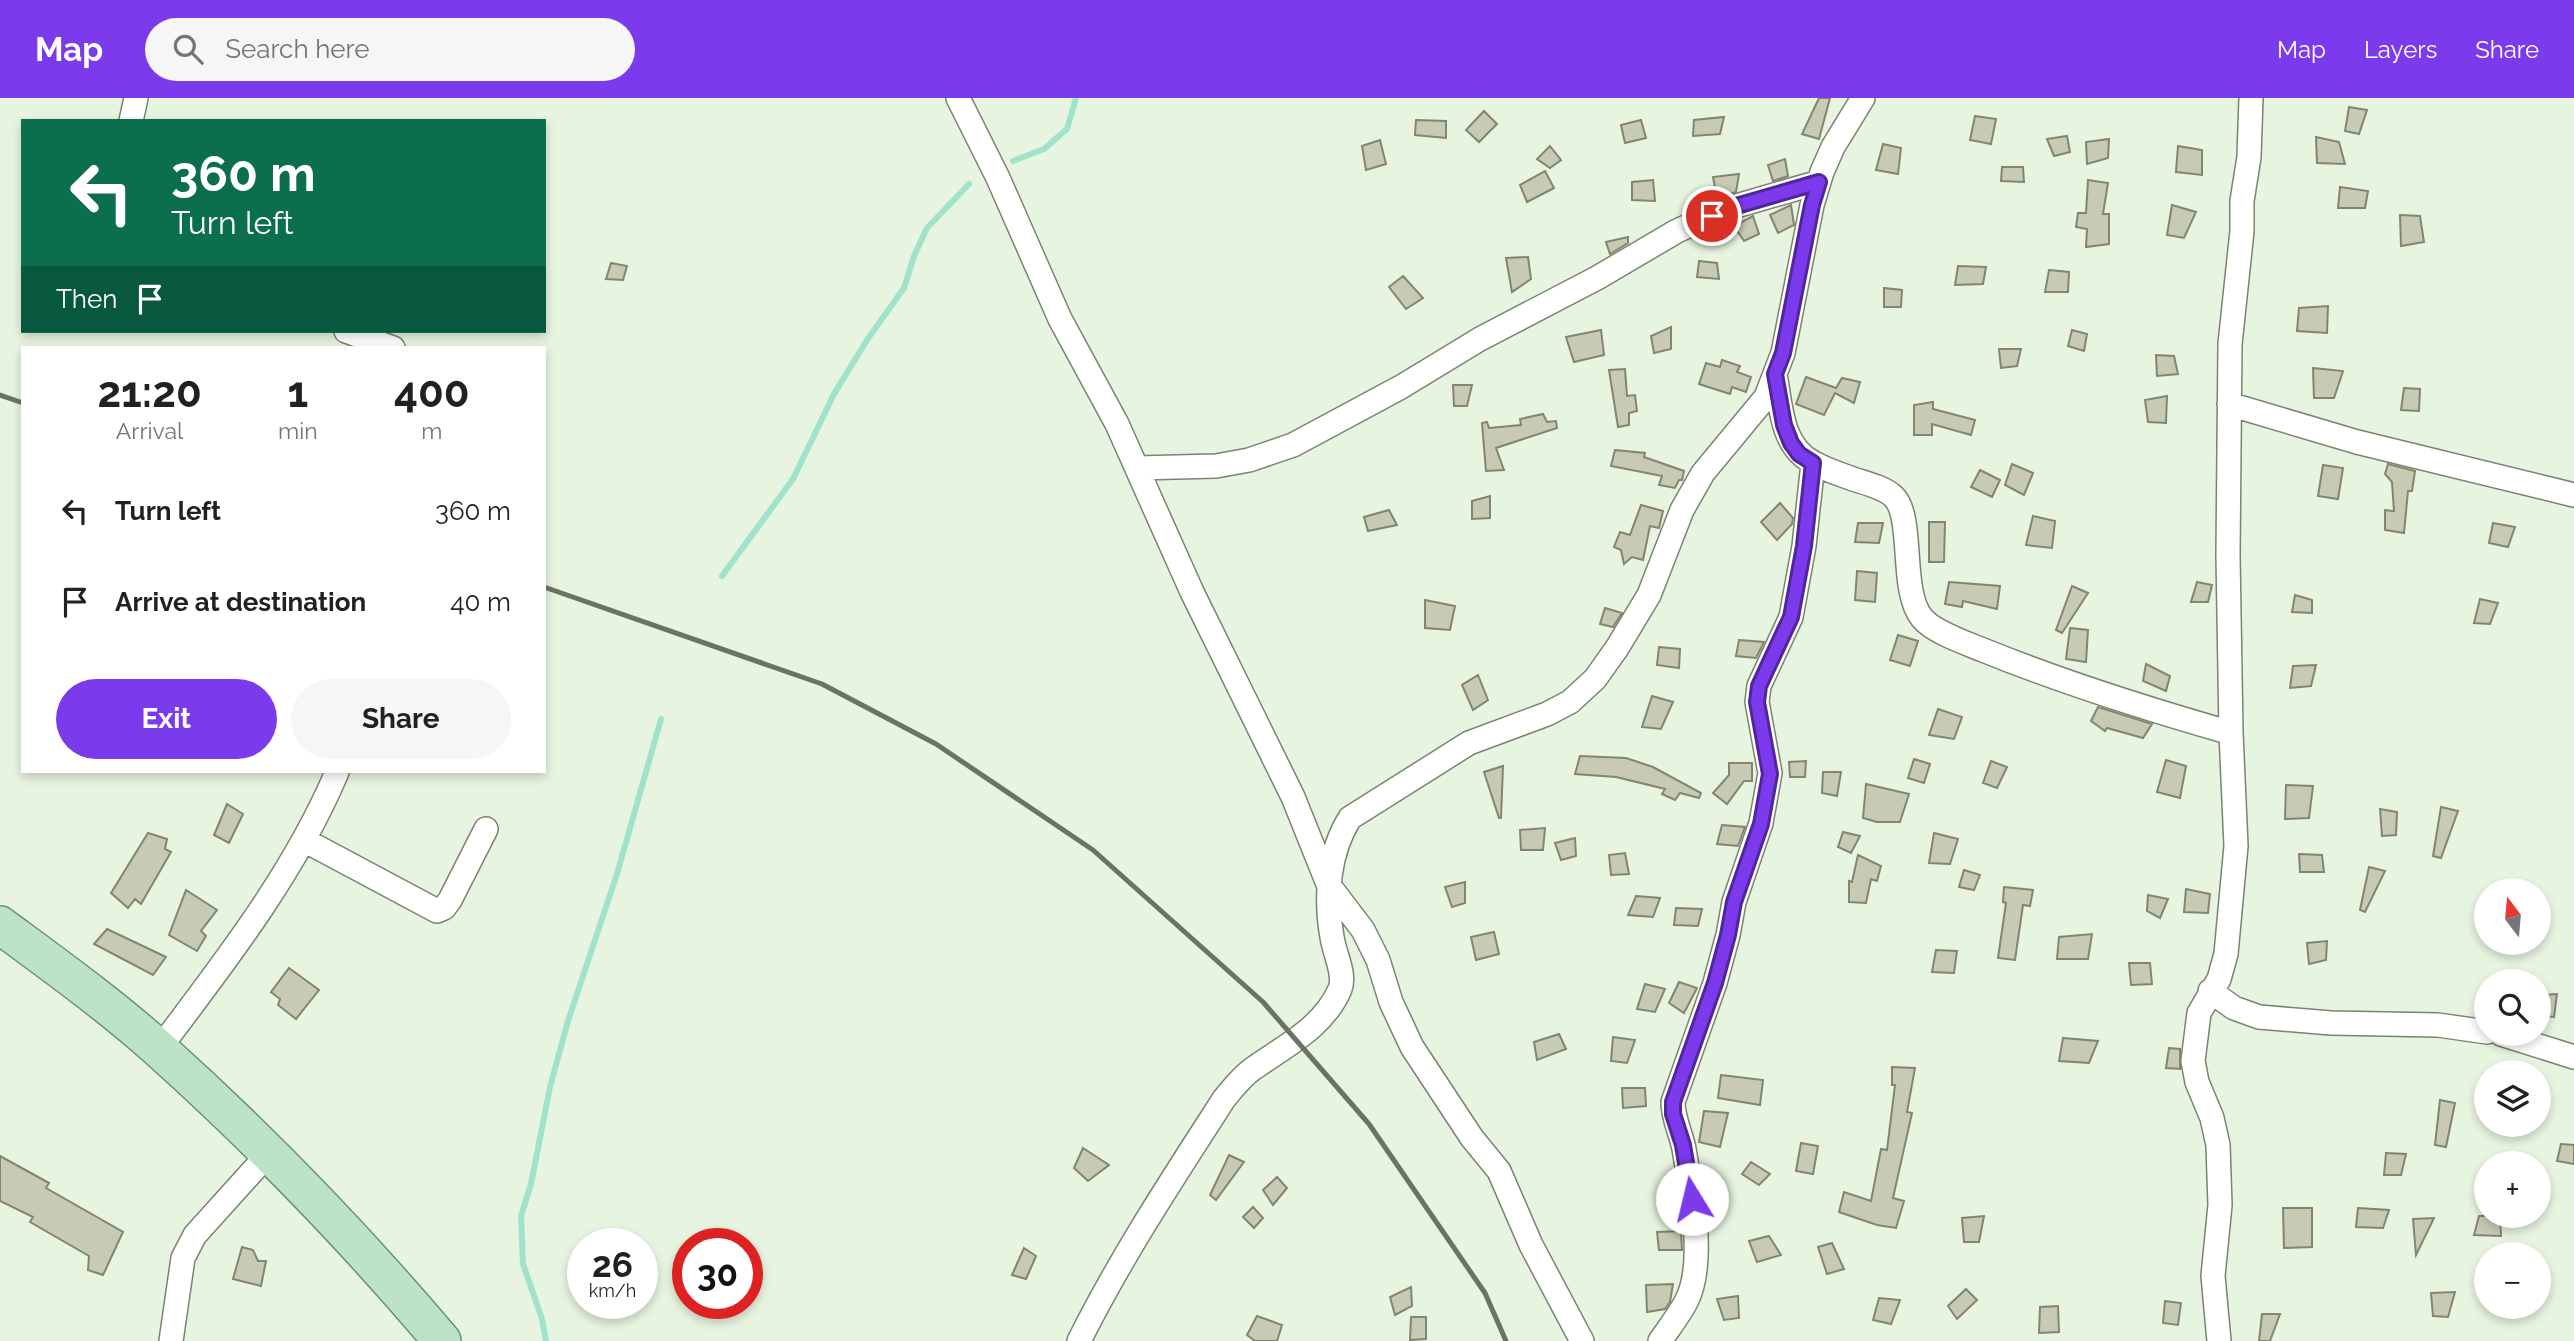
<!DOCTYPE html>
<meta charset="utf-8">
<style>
body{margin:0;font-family:Raleway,sans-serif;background:#f6f6f6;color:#202124;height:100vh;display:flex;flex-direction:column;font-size:26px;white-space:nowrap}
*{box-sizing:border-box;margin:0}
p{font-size:23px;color:#757577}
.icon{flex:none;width:38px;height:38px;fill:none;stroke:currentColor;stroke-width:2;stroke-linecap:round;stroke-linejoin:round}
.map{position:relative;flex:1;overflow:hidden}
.details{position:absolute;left:21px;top:248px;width:525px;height:427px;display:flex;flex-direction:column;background:#fff;border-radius:0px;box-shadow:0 4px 10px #0003}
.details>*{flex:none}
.hud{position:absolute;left:21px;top:21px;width:525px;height:214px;border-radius:0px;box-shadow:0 4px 10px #0003;background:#0b6e4f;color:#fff;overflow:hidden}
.needle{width:46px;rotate:344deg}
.fabs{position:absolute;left:2474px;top:780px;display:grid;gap:14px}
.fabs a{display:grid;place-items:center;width:77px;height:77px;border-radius:50%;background:#fff;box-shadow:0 4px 10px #0003;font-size:35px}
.speed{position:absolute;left:567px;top:1130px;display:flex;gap:14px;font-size:35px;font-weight:700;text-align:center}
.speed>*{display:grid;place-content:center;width:91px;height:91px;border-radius:50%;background:#fff;box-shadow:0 4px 10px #0003;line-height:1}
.speed small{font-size:18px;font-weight:400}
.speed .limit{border:10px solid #d22;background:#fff;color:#111}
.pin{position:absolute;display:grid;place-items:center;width:60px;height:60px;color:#fff;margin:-30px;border:4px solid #fff;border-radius:50%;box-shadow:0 2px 7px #0007}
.me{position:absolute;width:77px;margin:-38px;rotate:351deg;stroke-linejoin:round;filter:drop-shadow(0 0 5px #0008)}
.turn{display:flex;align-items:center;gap:24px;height:147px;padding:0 35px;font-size:32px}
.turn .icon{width:91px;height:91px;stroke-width:2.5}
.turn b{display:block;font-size:49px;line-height:60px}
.then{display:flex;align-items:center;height:66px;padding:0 35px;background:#0003;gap:14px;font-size:26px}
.eta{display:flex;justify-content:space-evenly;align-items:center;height:119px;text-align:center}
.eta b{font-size:42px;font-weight:700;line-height:49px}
.cta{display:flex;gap:14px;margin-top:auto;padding:14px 35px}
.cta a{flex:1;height:80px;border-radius:42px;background:#7c3aed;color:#fff;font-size:28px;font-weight:700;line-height:80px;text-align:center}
.cta a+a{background:#f6f6f6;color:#202124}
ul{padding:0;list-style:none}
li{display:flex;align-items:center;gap:21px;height:91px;padding:0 35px}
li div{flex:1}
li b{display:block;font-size:26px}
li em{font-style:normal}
header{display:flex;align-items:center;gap:42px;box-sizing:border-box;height:98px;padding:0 35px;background:#7c3aed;color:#fff}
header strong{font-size:33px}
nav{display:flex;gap:38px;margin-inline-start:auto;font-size:24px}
.search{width:490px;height:63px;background:#f6f6f6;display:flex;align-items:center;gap:18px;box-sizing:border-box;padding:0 24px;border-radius:38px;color:#757577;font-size:26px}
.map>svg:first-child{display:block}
</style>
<header>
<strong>Map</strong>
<div class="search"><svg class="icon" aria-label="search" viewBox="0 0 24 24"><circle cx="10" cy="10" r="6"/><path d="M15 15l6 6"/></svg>Search here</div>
<nav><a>Map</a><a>Layers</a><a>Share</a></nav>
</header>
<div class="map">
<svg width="2574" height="1243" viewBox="0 0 2574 1243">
<rect width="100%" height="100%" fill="#e7f4df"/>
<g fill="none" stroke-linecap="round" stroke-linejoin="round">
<!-- stream -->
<path stroke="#a1e2cd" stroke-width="6" d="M1013,63L1044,51L1067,31L1076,0
M722,478L793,381L834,296L867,242L904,190L914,158L927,130L969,86
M546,1243L542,1221L523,1166L521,1118L531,1086L550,989L568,923L617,776L661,621"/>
</g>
<!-- building -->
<path fill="#c8cbb3" stroke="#83856f" stroke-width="2" d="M1819,0H1830L1819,41L1802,36Z
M2349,9L2367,12L2359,36L2345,33Z
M1484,13L1497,26L1479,44L1466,32Z
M1975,18L1996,21L1991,46L1970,42Z
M1724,19L1720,36L1693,38L1694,22Z
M1416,22L1446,23V40L1415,37Z
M1641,22L1646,40L1625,45L1621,27Z
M2067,38L2070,54L2054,58L2047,41Z
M2316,39L2339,44L2345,66L2317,65Z
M2109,41L2108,60L2087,66L2086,44Z
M1380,42L1386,66L1366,72L1362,48Z
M1883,46L1901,50L1898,76L1876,72Z
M1550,48L1561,62L1550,70L1537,61Z
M2178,48L2202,52V77L2176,74Z
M1785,61L1788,78L1773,83L1768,67Z
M2002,69H2023L2024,84L2001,83Z
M1545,73L1554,90L1527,104L1520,87Z
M1739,76L1736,94L1717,100L1713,79Z
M1653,82L1655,103L1632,102V84Z
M2088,82L2108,85L2103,116H2109V146L2086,149L2087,131L2076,129L2078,115H2086Z
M2340,89L2368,93L2365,110H2338Z
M1791,107L1794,127L1778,135L1770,117Z
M2172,107L2196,114L2184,140L2167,137Z
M2400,117L2420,118L2424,144L2401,148Z
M1753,118L1759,136L1744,143L1734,128Z
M1628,139V145L1610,156L1606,144Z
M1528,159L1531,181L1512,194L1506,160Z
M1699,163L1717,165L1719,181L1697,179Z
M611,165L627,168L623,182L606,181Z
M1958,168L1986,169L1983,186L1955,187Z
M2049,172L2069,174L2068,194H2045Z
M1403,178L1423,200L1406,211L1389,189Z
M1884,190L1902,192L1901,209H1884Z
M2328,208L2327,235L2297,233L2299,210Z
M1671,229V251L1654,255L1651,238Z
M1601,232L1604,257L1574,264L1566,239Z
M2072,232L2087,236L2084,253L2068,248Z
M1999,251H2021L2017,268L2001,270Z
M2156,257L2174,258L2178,276L2157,278Z
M1722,262L1740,268L1737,274L1751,279L1746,294L1732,289L1730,296L1699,286L1706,265L1720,269Z
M2313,270L2343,273L2334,300H2314Z
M1625,271L1627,298L1635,297L1637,313L1629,315V327L1618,329L1609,272Z
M1806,279L1836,290L1842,280L1860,284L1854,305L1835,295L1824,317L1796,306Z
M1453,287H1472L1467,308H1454Z
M2404,290L2420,291L2419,313L2401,312Z
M2167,298L2166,325L2148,324L2145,302Z
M1933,304V311L1975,322L1971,337L1932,326V337H1914V307Z
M1543,316L1547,324L1556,323L1557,330L1496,350L1504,372L1486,373L1482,325L1487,324L1489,330L1521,327L1520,321Z
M1615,352L1645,355L1644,359L1684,373L1682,382H1679L1675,390L1659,387L1662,378L1611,368Z
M2012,366L2033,375L2024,397L2005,387Z
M2388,366L2415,373L2412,393H2408L2404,435L2385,432V412L2394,413L2392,384L2385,376Z
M2323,367L2343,370L2338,401L2318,398Z
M1980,372L2000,382L1992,399L1971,389Z
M1490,398V420L1472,421V403Z
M1780,405L1793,420L1792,426L1777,442L1761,424Z
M1641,407L1663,413L1659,430L1650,428L1643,462L1632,459L1624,466L1621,452L1614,449L1620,434L1630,437Z
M1389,412L1397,427L1368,433L1364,419Z
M2033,418L2055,423L2052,450L2026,447Z
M1929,424H1945L1944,464H1929Z
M1858,425H1883L1879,445L1855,444Z
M2493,425L2515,429L2508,449L2489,445Z
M1857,473L1877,475L1875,504L1855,502Z
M1949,484L2000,488L1997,511L1963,503L1962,509L1945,506Z
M2197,484L2212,487L2208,504H2191Z
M2072,488L2088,495L2062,535L2056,532Z
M2295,497L2312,502V515L2292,514Z
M2480,501L2498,505L2490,526L2474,525Z
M1425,502L1455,508L1450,532L1425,530Z
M1605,510L1622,515L1613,529L1600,526Z
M2070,530L2088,532L2086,564L2066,561Z
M1898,537L1918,543L1910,568L1890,562Z
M1739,542L1764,544L1756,560L1736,558Z
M1659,549L1680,551L1679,570L1657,567Z
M2146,566L2170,578L2166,593L2143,583Z
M2316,567L2311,588L2290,590L2293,568Z
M1478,577L1488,602L1473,612L1462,587Z
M1652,598L1673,604L1661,631L1642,629Z
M2098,609L2133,620L2152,626L2143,640L2107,630L2105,633L2091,623Z
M1938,611L1962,619L1954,641L1929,637Z
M1580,658L1626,660L1653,669L1701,695L1699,700L1680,695L1675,702L1662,696L1665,691L1616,679L1575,676Z
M1914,661L1930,666L1924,685L1908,680Z
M2166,662L2186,668L2180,700L2157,694Z
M1806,663L1805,679H1790L1789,664Z
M1991,663L2007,669L1997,690L1983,685Z
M1729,665H1752V683H1744L1727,706L1713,695L1729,677Z
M1503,668L1501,720H1499L1484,674Z
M1823,674H1841L1837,698L1822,695Z
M1866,686L1909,696L1900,724H1877L1863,720Z
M2286,687L2313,688L2309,720L2285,721Z
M227,706L243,716L229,745L214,737Z
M2441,709L2458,713L2441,760L2433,758Z
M2380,711L2397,714L2396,737L2382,738Z
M1722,727L1745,729L1738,748L1717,746Z
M1545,730L1543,752H1521L1520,732Z
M1843,734L1860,738L1851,755L1838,749Z
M148,735L167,741L165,751L171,754L141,806L135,801L128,810L111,795Z
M1934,735L1958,741L1950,766L1929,765Z
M1575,740L1576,758L1561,762L1555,745Z
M1625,755L1629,776L1611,777L1609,757Z
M2299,756L2322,757L2324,774H2300Z
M1858,757L1881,768L1877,783L1871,781L1866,805L1849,804V783L1852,784Z
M2369,769L2385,773L2365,814L2360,812Z
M1964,772L1980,777L1974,792L1959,789Z
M1465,784V805L1452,809L1445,789Z
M2004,789L2033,792L2030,808L2023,807L2015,862L1998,860L2006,805L2003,804Z
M2186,791L2210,796L2208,815L2184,814Z
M186,792L217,812L201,833L206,838L197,853L169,837Z
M2148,797L2168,801L2160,820L2147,813Z
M1636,798L1660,800L1653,819L1628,817Z
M1676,810L1702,811L1698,828L1674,827Z
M107,831L166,859L153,877L94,846Z
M1494,834L1499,856L1476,862L1471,839Z
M2092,836L2088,861H2057L2059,839Z
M2327,843L2326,862L2309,866L2307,845Z
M1936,852L1957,853L1954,875L1932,874Z
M2129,865H2150L2152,886L2131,887Z
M289,870L319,892L296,921L278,907L280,901L271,894Z
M1679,884L1697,890L1684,915L1669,905Z
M1645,886L1665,891L1655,914L1637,911Z
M2557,896L2554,919L2539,918V897Z
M1559,936L1566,951L1537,962L1534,944Z
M1613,939L1635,942L1627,965L1611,963Z
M2063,940L2098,943L2089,965L2059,963Z
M2169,950L2180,951V971L2166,970Z
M1892,969L1915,970L1907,1014L1912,1015L1893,1100L1904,1103L1896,1130L1877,1127L1839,1114L1844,1094L1871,1103L1881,1051L1887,1052L1895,987H1892Z
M1721,977L1763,982L1760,1007L1718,1000Z
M1622,990H1645L1646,1008L1623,1010Z
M2440,1002L2455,1005L2446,1049L2435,1047Z
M1704,1013L1728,1015L1720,1049L1699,1044Z
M1801,1045L1818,1048L1813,1076L1796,1073Z
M2561,1046L2574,1047V1066L2557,1063Z
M1083,1050L1109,1067L1088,1083L1074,1070Z
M2386,1055L2406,1056L2401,1077H2384Z
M1229,1057L1244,1064L1216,1102L1210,1097Z
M0,1058L49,1085L46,1090L123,1134L103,1177L88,1172L89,1158L30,1124L33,1119L0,1103Z
M1751,1064L1770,1076L1759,1087L1742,1076Z
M1277,1079L1287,1090L1273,1107L1263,1092Z
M1253,1109L1263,1120L1254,1130L1243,1119Z
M2283,1110H2312V1149L2284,1150Z
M2358,1110L2389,1112L2383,1130L2356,1129Z
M1984,1118L1979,1144H1964L1962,1120Z
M2479,1118H2500L2501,1138L2474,1137Z
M2434,1120L2416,1157L2413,1121Z
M1681,1133L1682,1152H1659L1657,1134Z
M1769,1138L1781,1157L1757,1164L1749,1143Z
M1832,1145L1844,1171L1827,1176L1818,1149Z
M242,1149L253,1152L258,1163H266L261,1188L233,1181Z
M1024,1150L1036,1158L1026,1181L1012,1177Z
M1673,1186L1670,1204L1665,1211L1647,1214L1646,1187Z
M1411,1189L1412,1208L1395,1217L1390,1199Z
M1966,1191L1977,1202L1957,1221L1948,1208Z
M2455,1194L2448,1219L2433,1218L2431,1195Z
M1738,1198L1739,1220L1724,1222L1717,1201Z
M1879,1200L1900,1202L1891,1226L1873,1222Z
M2165,1203L2181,1205L2178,1227L2163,1225Z
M2058,1208L2059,1234L2039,1235L2040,1209Z
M2262,1216H2280L2270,1243H2259Z
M1257,1218L1282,1227L1277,1243H1255L1247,1237Z
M1411,1219H1426V1241L1410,1242Z"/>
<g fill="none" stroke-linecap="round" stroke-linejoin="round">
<defs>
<path id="street" d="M958,0L998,80L1060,221L1117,326L1192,494L1293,699L1328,786L1363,832L1378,862L1391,904L1412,949L1472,1040L1499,1073L1531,1147L1582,1243
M131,23L136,0
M346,233L393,250
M1775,276C1781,308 1781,349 1814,365C1826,372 1840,376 1853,381C1865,385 1883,389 1893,398C1915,418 1899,492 1922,520C1933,534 1966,545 1983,552C2064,585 2147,611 2231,635
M2229,306L2357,344L2574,397
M1137,370L1216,368L1249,362L1293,347L1401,289L1480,241L1597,180L1677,133L1726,111L1819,84
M304,742L437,813L444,810L450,802L486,731
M2210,893L2234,910L2259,919L2331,925L2438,927L2487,934
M2501,936L2574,959
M159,951C224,865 295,774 337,674
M171,1243L183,1160L195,1137L269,1055
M1079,1243C1121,1159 1173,1080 1224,1001C1233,990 1242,978 1254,970C1285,948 1324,929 1340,891C1346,876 1334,855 1332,839C1325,799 1328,755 1350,720L1469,645L1547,616L1570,604L1595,581L1617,550L1649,497L1682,412L1703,375L1766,299L1783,255L1812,107L1822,74L1833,49L1863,0
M1660,1243C1669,1230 1680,1216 1687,1202C1706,1162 1691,1094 1684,1051C1681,1035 1673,1021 1673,1004L1715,885L1728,837L1734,804L1761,725L1770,675L1757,604L1759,588L1791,519L1804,448L1813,365
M2219,1243L2213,1178L2220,1107L2218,1047L2212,1020L2197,984L2193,963L2199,915L2219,881L2226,856L2236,748L2231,635L2228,457L2230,246L2242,133V103L2249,59L2251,0"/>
<path id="primary" d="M0,827C54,867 110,907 160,952C260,1042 355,1140 442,1243"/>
</defs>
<!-- street casing -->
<use href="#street" stroke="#798471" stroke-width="26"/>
<!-- primary casing -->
<use href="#primary" stroke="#679371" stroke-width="40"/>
<!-- street -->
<use href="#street" stroke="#fff" stroke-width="23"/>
<!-- primary -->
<use href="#primary" stroke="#bce3c6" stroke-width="37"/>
<!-- rail -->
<path stroke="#6c7366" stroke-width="5" d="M0,297L23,305
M544,489L822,586L936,646L1093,752L1263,904L1369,1026L1485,1195L1506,1243"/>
</g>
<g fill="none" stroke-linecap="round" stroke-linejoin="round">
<defs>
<path id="route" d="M1692,1101L1683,1047L1673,1016V1004L1715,885L1728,837L1734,804L1761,726L1770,676L1757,604L1759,588L1791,519L1804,448L1813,365L1799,356L1791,345L1784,327L1775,276L1783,255L1812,107L1819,84L1726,111L1712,118"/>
</defs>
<!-- route casing -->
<use href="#route" stroke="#51269a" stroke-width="18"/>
<!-- route -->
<use href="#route" stroke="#7c3aed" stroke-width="12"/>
</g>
</svg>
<div class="fabs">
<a><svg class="needle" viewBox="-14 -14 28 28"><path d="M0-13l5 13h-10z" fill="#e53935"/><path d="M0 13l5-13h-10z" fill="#757577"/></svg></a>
<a><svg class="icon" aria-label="search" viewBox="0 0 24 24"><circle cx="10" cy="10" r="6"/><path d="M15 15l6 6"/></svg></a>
<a><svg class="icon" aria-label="layers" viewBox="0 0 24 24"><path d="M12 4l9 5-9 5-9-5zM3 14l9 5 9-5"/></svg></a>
<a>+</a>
<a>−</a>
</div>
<div class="speed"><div>26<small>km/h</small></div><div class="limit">30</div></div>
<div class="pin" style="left:1712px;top:118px;background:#d93025"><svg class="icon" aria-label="arrive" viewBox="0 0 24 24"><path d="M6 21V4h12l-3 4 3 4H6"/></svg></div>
<svg class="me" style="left:1692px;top:1101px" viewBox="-20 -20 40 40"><circle r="19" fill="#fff"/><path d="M0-13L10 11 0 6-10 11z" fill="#7c3aed"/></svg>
<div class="hud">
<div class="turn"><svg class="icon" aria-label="left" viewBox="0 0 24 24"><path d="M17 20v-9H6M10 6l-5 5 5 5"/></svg><div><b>360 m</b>Turn left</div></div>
<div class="then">Then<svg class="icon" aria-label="arrive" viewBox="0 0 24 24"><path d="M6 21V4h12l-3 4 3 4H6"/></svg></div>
</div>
<section class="details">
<div class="eta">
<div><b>21:20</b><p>Arrival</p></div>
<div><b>1</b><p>min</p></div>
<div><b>400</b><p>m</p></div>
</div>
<ul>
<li><svg class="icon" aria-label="left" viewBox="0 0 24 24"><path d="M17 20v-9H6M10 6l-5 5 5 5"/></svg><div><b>Turn left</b></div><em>360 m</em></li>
<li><svg class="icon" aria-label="arrive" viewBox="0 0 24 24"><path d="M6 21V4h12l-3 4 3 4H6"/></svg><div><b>Arrive at destination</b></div><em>40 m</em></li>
</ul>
<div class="cta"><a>Exit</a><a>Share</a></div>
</section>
</div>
